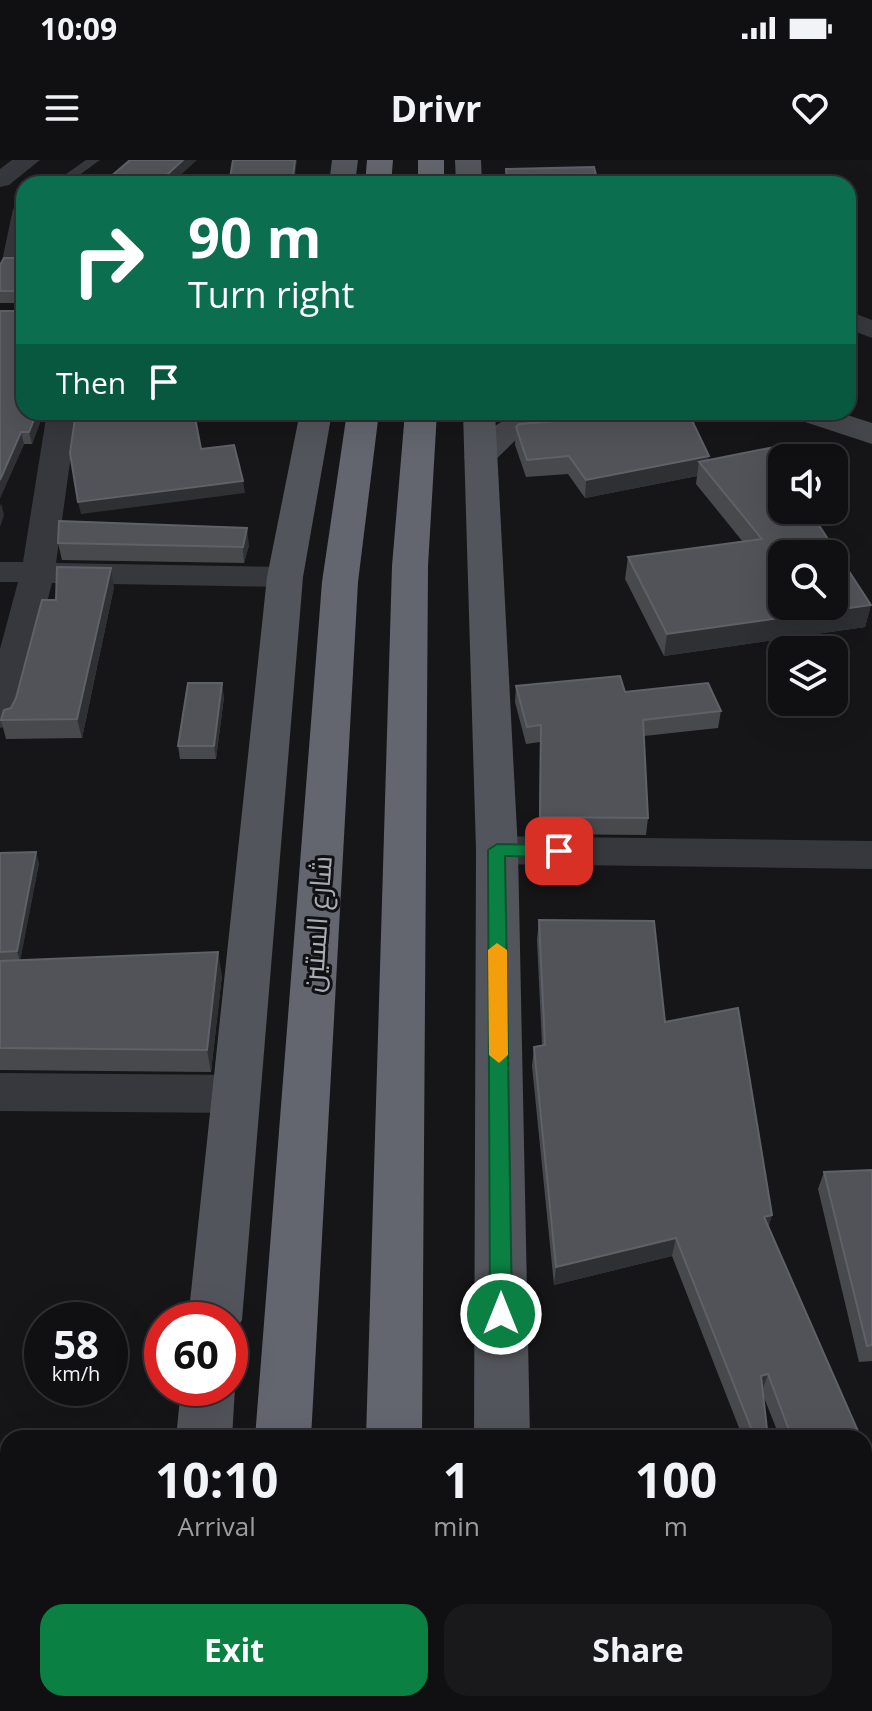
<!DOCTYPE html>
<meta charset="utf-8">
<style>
body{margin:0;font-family:"Open Sans",Cairo,sans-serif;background:#19191b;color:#f1f3f6;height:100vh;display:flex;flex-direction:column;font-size:30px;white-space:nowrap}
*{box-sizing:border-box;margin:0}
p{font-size:26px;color:#9c9d9f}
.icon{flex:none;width:44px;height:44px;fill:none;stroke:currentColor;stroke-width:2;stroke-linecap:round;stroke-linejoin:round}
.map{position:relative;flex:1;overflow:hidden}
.drawer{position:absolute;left:0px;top:1270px;width:872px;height:282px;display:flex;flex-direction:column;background:#101012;border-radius:24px 24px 0 0;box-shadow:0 8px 32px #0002,0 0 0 2px #303032}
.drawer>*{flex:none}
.banner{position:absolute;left:16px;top:16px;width:840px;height:244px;border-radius:24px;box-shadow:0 8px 32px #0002,0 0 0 2px #303032;background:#0b6e4f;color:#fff;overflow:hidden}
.fabs{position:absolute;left:768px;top:284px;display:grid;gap:16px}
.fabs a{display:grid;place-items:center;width:80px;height:80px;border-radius:16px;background:#101012;box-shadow:0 8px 32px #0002,0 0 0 2px #303032;font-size:40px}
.speed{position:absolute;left:24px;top:1142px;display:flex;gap:16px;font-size:40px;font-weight:700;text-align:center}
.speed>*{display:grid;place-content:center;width:104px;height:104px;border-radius:50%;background:#101012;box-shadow:0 8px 32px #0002,0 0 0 2px #303032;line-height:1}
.speed small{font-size:20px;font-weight:400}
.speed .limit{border:12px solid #d22;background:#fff;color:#111}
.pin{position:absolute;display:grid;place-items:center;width:68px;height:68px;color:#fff;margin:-34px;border-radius:16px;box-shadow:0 4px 12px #0006}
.me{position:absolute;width:88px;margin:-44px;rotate:0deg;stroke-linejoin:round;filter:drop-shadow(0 0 6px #0008)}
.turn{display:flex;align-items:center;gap:28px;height:168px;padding:0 40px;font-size:36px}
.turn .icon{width:104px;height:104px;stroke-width:2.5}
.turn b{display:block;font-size:56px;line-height:68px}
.then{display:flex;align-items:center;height:76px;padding:0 40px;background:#0003;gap:16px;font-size:30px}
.eta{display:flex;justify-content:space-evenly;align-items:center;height:136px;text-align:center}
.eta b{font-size:48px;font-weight:700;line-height:56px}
.primary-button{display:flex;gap:16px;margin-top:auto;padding:16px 40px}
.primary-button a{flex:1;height:92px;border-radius:24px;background:#0b8043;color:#fff;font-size:32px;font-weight:700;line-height:92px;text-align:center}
.primary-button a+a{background:#19191b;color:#f1f3f6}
.status{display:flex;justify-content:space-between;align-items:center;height:56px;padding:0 40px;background:#101012;direction:ltr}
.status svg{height:22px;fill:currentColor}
header{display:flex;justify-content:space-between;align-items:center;height:104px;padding:0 40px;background:#101012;font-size:36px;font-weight:700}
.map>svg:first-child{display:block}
</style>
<div class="status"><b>10:09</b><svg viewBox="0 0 49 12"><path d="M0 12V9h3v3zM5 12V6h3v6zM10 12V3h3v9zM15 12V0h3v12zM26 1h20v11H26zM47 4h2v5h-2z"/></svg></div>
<header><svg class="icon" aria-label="menu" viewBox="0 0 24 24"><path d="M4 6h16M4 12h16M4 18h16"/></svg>Drivr<svg class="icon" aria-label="heart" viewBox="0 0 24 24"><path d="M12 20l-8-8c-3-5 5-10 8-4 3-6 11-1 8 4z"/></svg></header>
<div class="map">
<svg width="872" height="1551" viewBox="0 0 872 1551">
<rect width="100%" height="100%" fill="#161618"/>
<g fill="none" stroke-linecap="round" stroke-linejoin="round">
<!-- lane -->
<path fill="#37383d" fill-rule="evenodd" d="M86,0H100L67,24H52Z
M24,42V59L14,99H24V107L1,106L13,49Z"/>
<!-- street -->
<path fill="#37383d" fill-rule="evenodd" d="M12,0H40L9,25L0,27V9Z
M848,151L872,160V178L848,169Z
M47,252H77L56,403L285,407L297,410L302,417L297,424L285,427L52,423L18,556L13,565L0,568V489L18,422H0V402H23Z
M497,676L872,681V709L497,704L483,700L477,690L483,680Z
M0,913L236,915L252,921L259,934L252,947L236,953L0,951Z"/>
<!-- secondary -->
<path fill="#45474d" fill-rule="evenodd" d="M517,252H561L556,259L520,276L491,304L480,307L469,304L464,297L490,269Z
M791,252H838L872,263V284L796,259Z"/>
<!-- primary -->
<path fill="#53555c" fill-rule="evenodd" d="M332,0H358L355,24H329Z
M455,0H481L482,24H456Z
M300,252H332L303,417L242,1160L230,1179V1160H188L267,417Z
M463,252H495L518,690L530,1278H474L476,690Z
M230,1216L235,1228L232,1278H176L181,1228H230Z
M146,1544H208V1551H146Z
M474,1544H536V1551H474Z"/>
<!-- highway -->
<path fill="#63666e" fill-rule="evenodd" d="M367,0H393L391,24H365Z
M418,0H444V24H418Z
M347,252H379L358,422L311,1278H255L322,422Z
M405,252H437L428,406L422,1278H366L392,406Z
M232,1544H294V1551H232Z
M358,1544H420V1551H358Z"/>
</g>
<!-- wall -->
<path fill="#47494d" d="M24,68V252H44L32,284H24L0,338L24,151V143H0V105L23,98L18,96L16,85Z
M516,267L708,300L836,363L820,366L871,445L865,467L664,496L625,419L628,397L743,382L696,324L697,316L585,338L568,314L526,317L515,285Z
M58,383L249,385L244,403L62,400Z
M114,427L82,578L6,579L1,560L11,548L16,538L56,440Z
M516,526L625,532L721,551L718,568L644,576L648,658L646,675L539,674L540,582L526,584L515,542Z
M224,537L216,599H180L178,586Z
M0,693L39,703L20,800L222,815L211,912L0,910Z
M539,760L665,862L772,1055L768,1068L861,1278H780L763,1235L768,1278H743L672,1096L554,1125L532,906L534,887L542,885L537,780Z
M872,1010V1201L859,1202L818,1029L824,1012Z
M864,1286L872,1304V1525L864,1504Z"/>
<!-- shaded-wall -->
<path fill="#2f3033" d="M183,0H197L171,24H157Z
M295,0H297L294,24H292Z
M37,252H44L32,284L29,272Z
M21,272L24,284L0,338V320Z
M709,296L707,312L699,302L697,316L585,338L586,320Z
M243,321L245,333L81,354L78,342Z
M841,341L836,363L803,370L807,350H834V342Z
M1,343L4,355L0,367V347Z
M247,368L249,385L244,403L243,387Z
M111,408L114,427L82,578L77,559Z
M871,445L865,467L664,496L667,474Z
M222,523L224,537L216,599L214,586Z
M36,692L39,703L20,802L17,791Z
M218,792L222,815L211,912L207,890Z
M772,1055L767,1073L764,1057Z
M676,1078L672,1096L554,1125L556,1107Z
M768,1214L762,1231L761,1216Z"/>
<!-- building -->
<path fill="#525359" stroke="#5f6168" stroke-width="2" fill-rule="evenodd" d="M130,0H183L157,24H102Z
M233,0H295L292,24H229Z
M594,7L597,19H728L730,24H507L506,9Z
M24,68V87L16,85L17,79Z
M24,95V252H37L29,272H21L0,320V151H24V131H0V105L4,98H24Z
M76,252H194L201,289L234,285L243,321L78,342L70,293Z
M670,252H688L709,296L586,320L569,296L527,300L516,267L519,264Z
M789,284L802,298H782V350H809L871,445L667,474L628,397L762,379L699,302ZM782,394H834V446H782Z
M834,334L841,341L834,342Z
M59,361L247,368L243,387L58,383Z
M57,407L111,408L77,559L1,560L4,550L11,548L16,538L42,440H56Z
M620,516L625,532L708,523L721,551L643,560L648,658L540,657L541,565L527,567L516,526Z
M188,523H222L214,586H178Z
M36,692L17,791L0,792V693Z
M539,760L654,761L665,862L738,848L772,1055L764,1057L861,1278H792L768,1214L761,1216L768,1278H755L676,1078L556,1107L534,887L545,885Z
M218,792L207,890L0,888V801Z
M872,1010V1185L867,1186L824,1012Z
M864,1286L872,1304V1489L864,1468Z
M583,1544H777V1551H583Z"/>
<!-- route -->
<path fill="#0b8043" stroke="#07532c" stroke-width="2" d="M497,684L559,685L568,691L559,697L505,696L512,1154L509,1161L501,1164L493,1161L490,1154L488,690Z"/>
<!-- slow -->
<path fill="#f59e0b" d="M497,783L507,790L508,895L499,903L489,895L488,790Z"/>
<g text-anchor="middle" stroke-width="6" stroke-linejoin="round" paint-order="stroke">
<!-- street labels -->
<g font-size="28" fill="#a8adb8" stroke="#111113">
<text transform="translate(317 764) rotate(-86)" y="10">شارع الستين</text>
</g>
</g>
</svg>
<div class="fabs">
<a><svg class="icon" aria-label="sound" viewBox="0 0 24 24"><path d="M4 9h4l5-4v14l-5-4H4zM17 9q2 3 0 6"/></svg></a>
<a><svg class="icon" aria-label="search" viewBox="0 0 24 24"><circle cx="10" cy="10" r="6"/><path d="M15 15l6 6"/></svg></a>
<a><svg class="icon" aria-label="layers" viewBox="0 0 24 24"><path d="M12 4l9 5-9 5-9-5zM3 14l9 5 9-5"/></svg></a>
</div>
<div class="speed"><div>58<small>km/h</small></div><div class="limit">60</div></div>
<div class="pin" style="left:559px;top:691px;background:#d93025"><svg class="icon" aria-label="arrive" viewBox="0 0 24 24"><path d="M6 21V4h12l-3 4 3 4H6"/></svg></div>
<svg class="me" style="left:501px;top:1154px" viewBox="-20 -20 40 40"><circle r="17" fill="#0b8043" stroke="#fff" stroke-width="3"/><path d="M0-11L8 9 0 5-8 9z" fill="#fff"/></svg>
<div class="banner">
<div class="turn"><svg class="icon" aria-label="right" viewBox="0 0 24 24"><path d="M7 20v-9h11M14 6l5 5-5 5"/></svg><div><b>90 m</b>Turn right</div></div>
<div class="then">Then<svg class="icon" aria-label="arrive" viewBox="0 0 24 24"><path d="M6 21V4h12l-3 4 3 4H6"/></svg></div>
</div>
<section class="drawer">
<div class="eta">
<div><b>10:10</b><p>Arrival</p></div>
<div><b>1</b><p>min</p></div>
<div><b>100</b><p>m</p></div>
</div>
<div class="primary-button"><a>Exit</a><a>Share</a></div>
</section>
</div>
